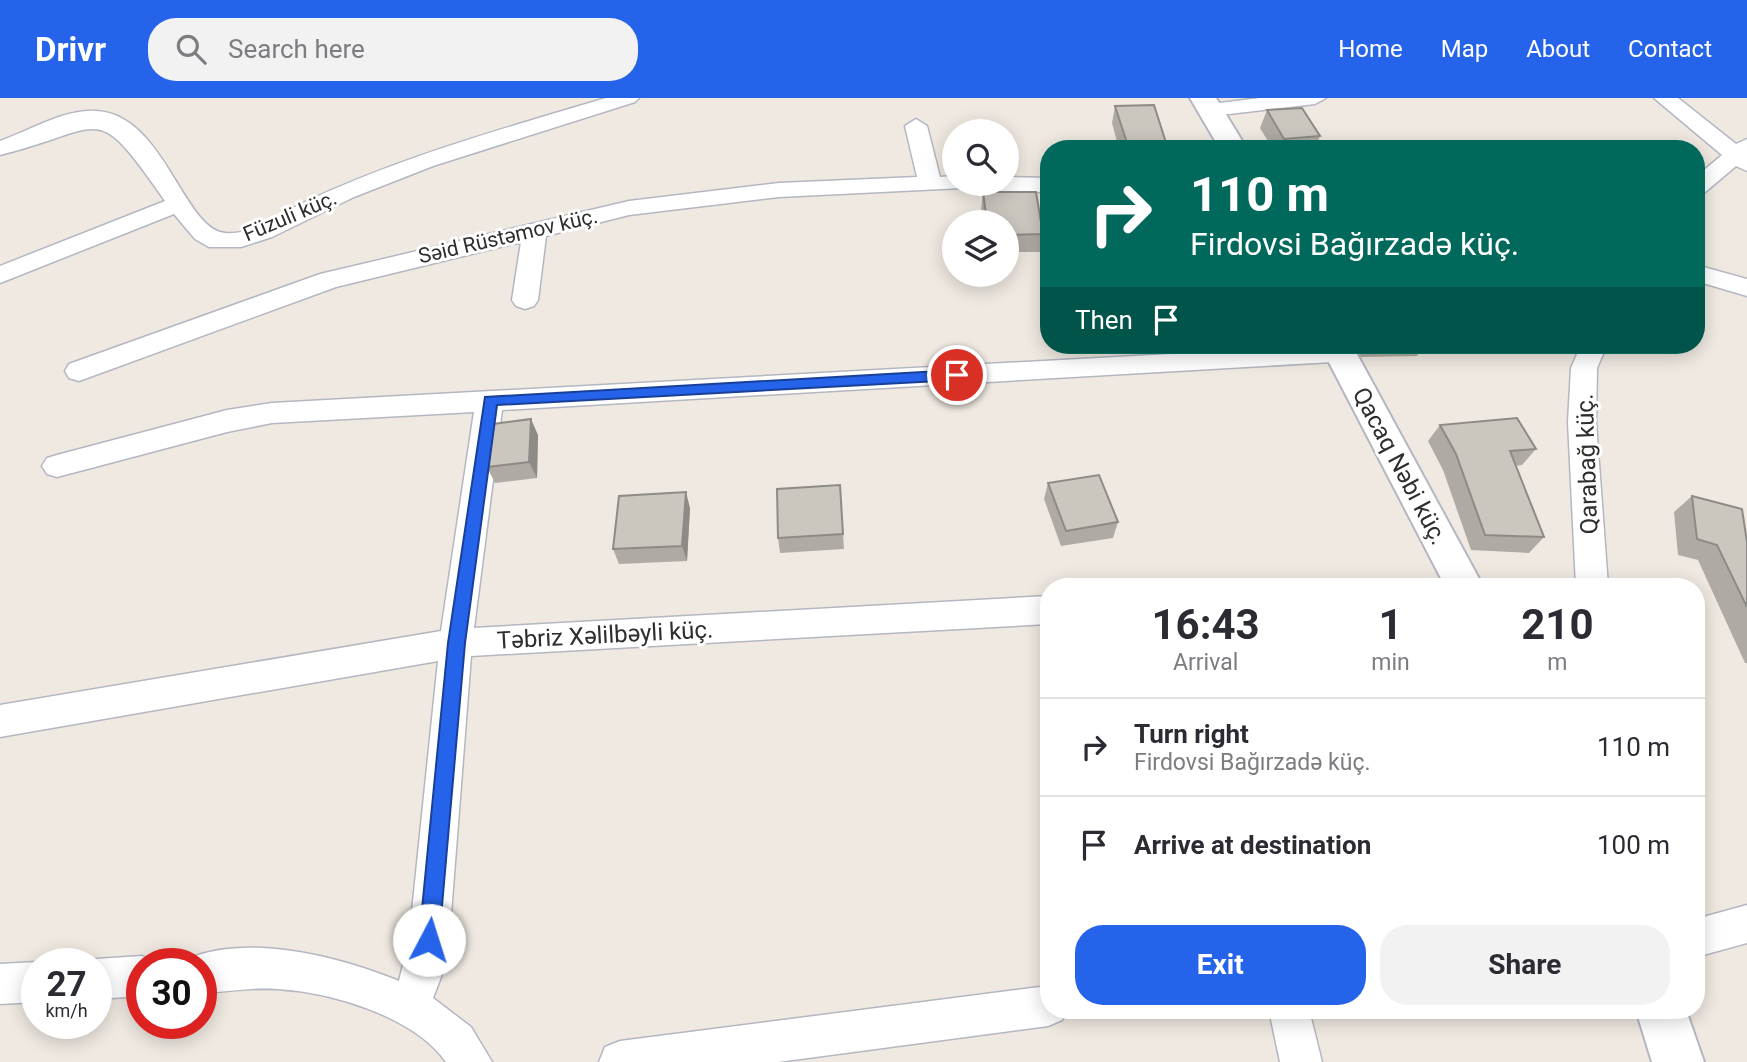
<!DOCTYPE html>
<meta charset="utf-8">
<style>
body{margin:0;font-family:Roboto,sans-serif;background:#f2f2f3;color:#2b2b33;height:100vh;display:flex;flex-direction:column;font-size:26px;white-space:nowrap}
*{box-sizing:border-box;margin:0}
p{font-size:23px;color:#7c7c81}
.icon{flex:none;width:38px;height:38px;fill:none;stroke:currentColor;stroke-width:2;stroke-linecap:round;stroke-linejoin:round}
.map{position:relative;flex:1;overflow:hidden}
.drawer{position:absolute;left:1040px;top:480px;width:665px;height:441px;display:flex;flex-direction:column;background:#fff;border-radius:28px;box-shadow:0 4px 18px #0003}
.drawer>*{flex:none}
.top-card{position:absolute;left:1040px;top:42px;width:665px;height:214px;border-radius:28px;box-shadow:0 4px 18px #0003;background:#00695c;color:#fff;overflow:hidden}
.controls{position:absolute;left:942px;top:21px;display:grid;gap:14px}
.controls a{display:grid;place-items:center;width:77px;height:77px;border-radius:50%;background:#fff;box-shadow:0 4px 18px #0003;font-size:35px}
.speed{position:absolute;left:21px;top:850px;display:flex;gap:14px;font-size:35px;font-weight:700;text-align:center}
.speed>*{display:grid;place-content:center;width:91px;height:91px;border-radius:50%;background:#fff;box-shadow:0 4px 18px #0003;line-height:1}
.speed small{font-size:18px;font-weight:400}
.speed .limit{border:10px solid #d22;background:#fff;color:#111}
.pin{position:absolute;display:grid;place-items:center;width:60px;height:60px;color:#fff;margin:-30px;border:4px solid #fff;border-radius:50%;box-shadow:0 2px 7px #0007}
.me{position:absolute;width:77px;margin:-38px;rotate:5deg;stroke-linejoin:round;filter:drop-shadow(0 0 5px #0008)}
.turn{display:flex;align-items:center;gap:24px;height:147px;padding:0 35px;font-size:32px}
.turn .icon{width:91px;height:91px;stroke-width:2.5}
.turn b{display:block;font-size:49px;line-height:60px}
.then{display:flex;align-items:center;height:66px;padding:0 35px;background:#0003;gap:14px;font-size:26px}
.eta{display:flex;justify-content:space-evenly;align-items:center;height:119px;text-align:center}
.eta b{font-size:42px;font-weight:700;line-height:49px}
.action{display:flex;gap:14px;margin-top:auto;padding:14px 35px}
.action a{flex:1;height:80px;border-radius:28px;background:#2563eb;color:#fff;font-size:28px;font-weight:700;line-height:80px;text-align:center}
.action a+a{background:#f2f2f3;color:#2b2b33}
ul{padding:0;list-style:none}
li{display:flex;align-items:center;gap:21px;height:98px;padding:0 35px;border-top:2px solid #e1e1e2}
li div{flex:1}
li b{display:block;font-size:26px}
li em{font-style:normal}
header{display:flex;align-items:center;gap:42px;box-sizing:border-box;height:98px;padding:0 35px;background:#2563eb;color:#fff}
header strong{font-size:33px}
nav{display:flex;gap:38px;margin-inline-start:auto;font-size:24px}
.search{width:490px;height:63px;background:#f2f2f3;display:flex;align-items:center;gap:18px;box-sizing:border-box;padding:0 24px;border-radius:28px;color:#7c7c81;font-size:26px}
.map>svg:first-child{display:block}
</style>
<header>
<strong>Drivr</strong>
<div class="search"><svg class="icon" aria-label="search" viewBox="0 0 24 24"><circle cx="10" cy="10" r="6"/><path d="M15 15l6 6"/></svg>Search here</div>
<nav><a>Home</a><a>Map</a><a>About</a><a>Contact</a></nav>
</header>
<div class="map">
<svg width="1747" height="964" viewBox="0 0 1747 964">
<rect width="100%" height="100%" fill="#efe9e1"/>
<g fill="none" stroke-linecap="round" stroke-linejoin="round">
<defs>
<path id="street" d="M606,0H639L635,4L433,68L354,99L272,139L241,149H209L195,141L174,116L0,185V168L165,103C93,0 108,30 0,57V43C29,33 64,11 96,13C164,16 183,131 225,135C250,138 277,117 299,107C397,60 502,31 606,0Z
M1260,0H1326L1315,6L1212,18L1201,12L1212,6Z
M1654,0H1678L1736,46L1747,41V73L1736,68L1704,95L1696,97V79L1722,57Z
M916,21L927,28L940,79L954,78V86H965L962,90L779,99L629,117L546,138L538,202L534,208L525,211L516,208L512,202L521,144L336,189L79,283L69,280L65,273L69,266L320,176L629,103L779,85L917,79L905,28Z
M1006,79L1048,80V94L984,93L976,91L972,86H1006Z
M1696,167L1747,181V198L1696,183Z
M1337,247L1350,249L1354,256L1350,263L502,312L474,530L1048,498V526L471,558L449,842L441,879L433,900L471,929L492,964H446C414,918 330,894 277,891C252,889 226,894 201,895V866H185L187,861C249,835 340,859 399,883L409,842L438,563L0,639V607L441,533L474,314L272,325L227,334L57,379L47,376L42,368L47,360L57,357L227,312L272,305Z
M1581,247H1607L1597,270L1596,324L1608,488H1576L1568,324L1571,270Z
M1747,807V845L1696,859V821Z
M142,858L157,866H142V898L96,901V866H83L96,861Z
M37,864L43,866H37V904L0,906V866Z
M1048,888V912H1067L1062,922L1048,928L778,964H599L605,949L620,943Z
M1269,912H1309L1322,964H1280Z"/>
<path id="secondary" d="M1190,0H1216L1247,51H1220Z
M1320,247H1352L1483,488H1445Z
M1636,912H1686L1704,964H1652Z"/>
</defs>
<!-- street casing -->
<use href="#street" stroke="#b4b7c1" stroke-width="3"/>
<!-- secondary casing -->
<use href="#secondary" stroke="#b4b7c1" stroke-width="4"/>
<!-- street -->
<use href="#street" fill="#fff" fill-rule="evenodd"/>
<!-- secondary -->
<use href="#secondary" fill="#fff" fill-rule="evenodd"/>
</g>
<!-- wall -->
<path fill="#afaba4" d="M1115,8L1168,51H1119L1112,25Z
M1267,12L1320,38L1316,49L1317,51H1262L1263,49L1271,48L1260,30Z
M983,94L1043,136L1040,154H1006V124H983L981,112Z
M1355,247H1424L1417,258L1361,259Z
M1440,327L1536,351L1522,367L1515,368L1544,439L1529,455L1471,452L1443,372L1428,343Z
M538,337L537,380L495,385L487,369Z
M1048,385L1118,424L1113,440L1061,448L1044,401Z
M840,387L844,451L780,455L778,440Z
M1692,398L1747,444V565H1745L1698,462L1678,457L1674,414Z
M690,410L687,463L619,466L613,451Z"/>
<!-- shaded-wall -->
<path fill="#8e8b86" d="M531,321L538,337L537,380L529,364Z
M686,394L690,410L687,463L682,448Z"/>
<!-- building -->
<path fill="#cbc7bf" stroke="#8e8b86" stroke-width="2" d="M1154,7L1168,51H1129L1115,8Z
M1302,10L1320,38L1284,41L1267,12Z
M1314,45L1317,51H1264L1263,49Z
M983,94H1036L1043,136L1006,137V124H987Z
M1517,320L1536,351L1510,353L1544,439L1485,437L1456,356L1440,327Z
M531,321L529,364L487,369L493,326Z
M1099,377L1118,424L1066,433L1048,385Z
M840,387L843,436L778,440L777,391Z
M686,394L682,448L613,451L619,398Z
M1692,398L1742,411L1747,444V509L1717,447L1697,441Z"/>
<!-- route -->
<path fill="#2563eb" stroke="#184099" stroke-width="2" d="M957,272L964,277L957,282L497,307L465,545L439,842L436,849L429,852L422,849L419,842L448,545L485,299Z"/>
<g text-anchor="middle" stroke-width="6" stroke-linejoin="round" paint-order="stroke">
<!-- far-street labels -->
<g font-size="21" fill="#2e2e2e" stroke="#fff">
<text transform="translate(290 118) rotate(-23)" y="7">Füzuli küç.</text>
<text transform="translate(508 138) rotate(-13)" y="7">Səid Rüstəmov küç.</text>
</g>
<!-- street labels -->
<g font-size="24" fill="#2e2e2e" stroke="#fff">
<text transform="translate(1587 366) rotate(-92)" y="8">Qarabağ küç.</text>
<text transform="translate(1400 368) rotate(62)" y="8">Qacaq Nəbi küç.</text>
<text transform="translate(605 537) rotate(-3)" y="8">Təbriz Xəlilbəyli küç.</text>
</g>
</g>
</svg>
<div class="controls">
<a><svg class="icon" aria-label="search" viewBox="0 0 24 24"><circle cx="10" cy="10" r="6"/><path d="M15 15l6 6"/></svg></a>
<a><svg class="icon" aria-label="layers" viewBox="0 0 24 24"><path d="M12 4l9 5-9 5-9-5zM3 14l9 5 9-5"/></svg></a>
</div>
<div class="speed"><div>27<small>km/h</small></div><div class="limit">30</div></div>
<div class="pin" style="left:957px;top:277px;background:#d93025"><svg class="icon" aria-label="arrive" viewBox="0 0 24 24"><path d="M6 21V4h12l-3 4 3 4H6"/></svg></div>
<svg class="me" style="left:429px;top:842px" viewBox="-20 -20 40 40"><circle r="19" fill="#fff"/><path d="M0-13L10 11 0 6-10 11z" fill="#2563eb"/></svg>
<div class="top-card">
<div class="turn"><svg class="icon" aria-label="right" viewBox="0 0 24 24"><path d="M7 20v-9h11M14 6l5 5-5 5"/></svg><div><b>110 m</b>Firdovsi Bağırzadə küç.</div></div>
<div class="then">Then<svg class="icon" aria-label="arrive" viewBox="0 0 24 24"><path d="M6 21V4h12l-3 4 3 4H6"/></svg></div>
</div>
<section class="drawer">
<div class="eta">
<div><b>16:43</b><p>Arrival</p></div>
<div><b>1</b><p>min</p></div>
<div><b>210</b><p>m</p></div>
</div>
<ul>
<li><svg class="icon" aria-label="right" viewBox="0 0 24 24"><path d="M7 20v-9h11M14 6l5 5-5 5"/></svg><div><b>Turn right</b><p>Firdovsi Bağırzadə küç.</p></div><em>110 m</em></li>
<li><svg class="icon" aria-label="arrive" viewBox="0 0 24 24"><path d="M6 21V4h12l-3 4 3 4H6"/></svg><div><b>Arrive at destination</b></div><em>100 m</em></li>
</ul>
<div class="action"><a>Exit</a><a>Share</a></div>
</section>
</div>
